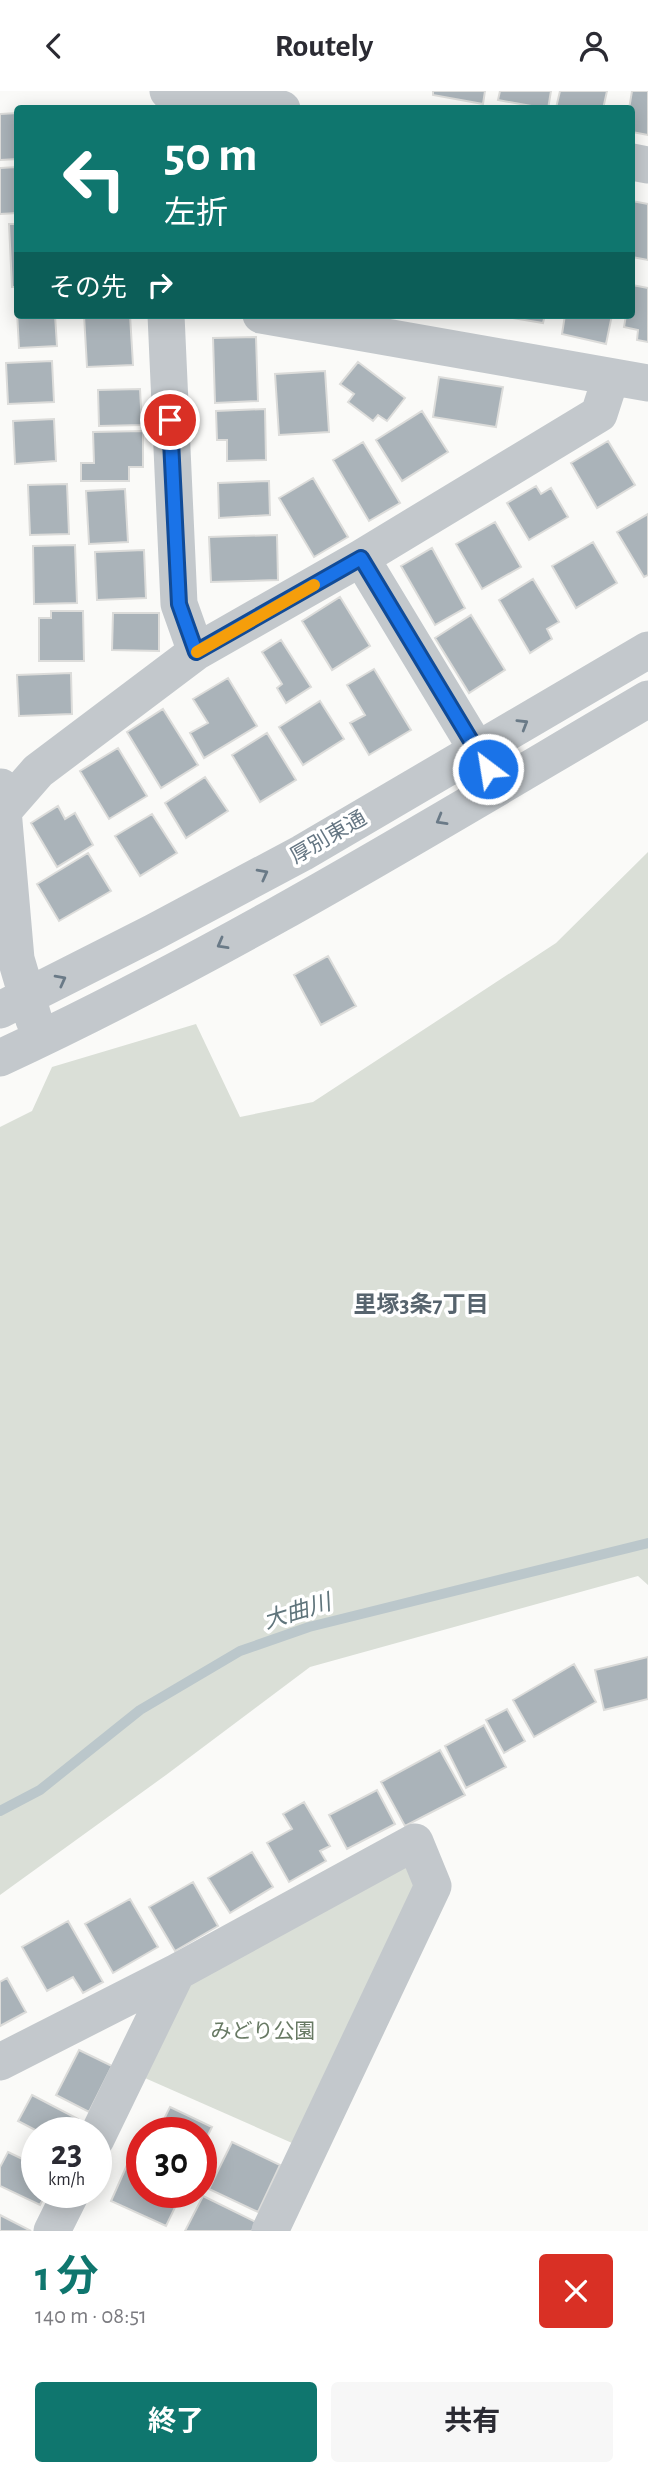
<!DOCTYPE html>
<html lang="ja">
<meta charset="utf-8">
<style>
body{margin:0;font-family:"Alegreya Sans","Noto Sans JP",sans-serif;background:#f7f7f7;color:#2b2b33;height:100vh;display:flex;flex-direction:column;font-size:26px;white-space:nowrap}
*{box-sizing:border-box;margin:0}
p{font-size:23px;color:#7c7c81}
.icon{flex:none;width:38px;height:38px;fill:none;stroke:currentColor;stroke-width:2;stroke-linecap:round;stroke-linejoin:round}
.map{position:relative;height:2140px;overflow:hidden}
.drawer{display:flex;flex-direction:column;background:#fff;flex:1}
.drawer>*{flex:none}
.hud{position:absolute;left:14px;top:14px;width:621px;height:214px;border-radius:7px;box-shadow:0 4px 18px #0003;background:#0f766e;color:#fff;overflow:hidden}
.speed{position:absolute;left:21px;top:2026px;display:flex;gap:14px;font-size:35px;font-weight:700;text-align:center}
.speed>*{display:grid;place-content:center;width:91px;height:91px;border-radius:50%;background:#fff;box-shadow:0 4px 18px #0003;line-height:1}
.speed small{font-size:18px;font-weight:400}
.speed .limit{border:10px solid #d22;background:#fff;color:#111}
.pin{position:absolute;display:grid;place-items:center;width:60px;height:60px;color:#fff;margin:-30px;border:4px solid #fff;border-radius:50%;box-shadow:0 2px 7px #0007}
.me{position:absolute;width:77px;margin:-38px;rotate:329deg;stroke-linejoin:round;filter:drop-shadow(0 0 5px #0008)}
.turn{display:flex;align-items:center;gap:24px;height:147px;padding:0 35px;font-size:32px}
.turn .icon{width:91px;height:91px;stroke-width:2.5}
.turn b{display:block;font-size:49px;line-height:60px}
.then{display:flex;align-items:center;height:66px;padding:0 35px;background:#0003;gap:14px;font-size:26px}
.round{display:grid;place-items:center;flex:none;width:74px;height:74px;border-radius:7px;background:#f7f7f7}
.head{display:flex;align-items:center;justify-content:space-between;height:119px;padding:0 35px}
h1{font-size:42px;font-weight:700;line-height:52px;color:#0f766e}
.cta{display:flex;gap:14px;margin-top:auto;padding:14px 35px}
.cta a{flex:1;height:80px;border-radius:7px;background:#0f766e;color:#fff;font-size:28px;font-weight:700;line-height:80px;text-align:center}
.cta a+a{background:#f7f7f7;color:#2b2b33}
header{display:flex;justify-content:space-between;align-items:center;height:91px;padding:0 35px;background:#fff;font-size:32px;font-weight:700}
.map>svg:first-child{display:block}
</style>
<header><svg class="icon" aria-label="back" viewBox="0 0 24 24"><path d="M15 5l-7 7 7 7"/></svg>Routely<svg class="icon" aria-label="person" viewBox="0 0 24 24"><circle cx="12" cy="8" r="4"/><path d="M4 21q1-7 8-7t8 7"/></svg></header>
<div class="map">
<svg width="648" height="2140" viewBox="0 0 648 2140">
<rect width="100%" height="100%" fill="#fafaf8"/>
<!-- green -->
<path fill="#dadfd7" d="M648,761V1494L638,1485L310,1576L166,1684L0,1804V1036L32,1020L52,976L196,933L240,1026L313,1011L556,852Z
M421,1751L433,1795L308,2059L129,1980L177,1881Z"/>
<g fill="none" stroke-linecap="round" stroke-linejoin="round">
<!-- stream -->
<path stroke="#bbc7cb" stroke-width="10" d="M0,1720L40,1699L140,1619L240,1560L309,1536L648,1452"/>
</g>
<!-- building -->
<path fill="#aab3b9" stroke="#dcdcda" stroke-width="2" d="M433,0H485L483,13L433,4Z
M500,0H551L548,18L498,9Z
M560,0H607L603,18L556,17Z
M632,0H648V44L632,41V18H629Z
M18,22V68L0,69V23Z
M18,76V122L0,123V77Z
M632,110L648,113V169L632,166Z
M9,133H18V196H12Z
M632,194L648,197V251L637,249L638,239L624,236L626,224H632Z
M16,203L18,224H55L57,255L19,257Z
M84,224H130L133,274L87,276Z
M508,224H545L543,232L507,226Z
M565,224H612L606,253L562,243Z
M256,246L258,310L215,312L213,247Z
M52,270L54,311L8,313L6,272Z
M358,271L405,307L387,330L378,324L373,330L348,311L354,303L340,293Z
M325,280L329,341L279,344L275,283Z
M439,286L503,296L496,336L433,326Z
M140,298L142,334L99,335L98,299Z
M265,318L266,369L227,370V349H217L216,320Z
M422,320L448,361L402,390L376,349Z
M54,328L56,370L15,373L13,330Z
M143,340V376H129V390H81V372H94L93,341Z
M608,350L635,394L597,417L571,372Z
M363,351L400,412L369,430L333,369Z
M313,387L348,446L314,466L279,407Z
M269,390L270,424L219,427L218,392Z
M67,393L69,443L30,444L28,394Z
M536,395L541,403L551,397L568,426L529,449L507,412Z
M125,398L128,451L89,453L86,400Z
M648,423V484L644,486L617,441Z
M495,431L521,476L482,498L456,453Z
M277,444L278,489L211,491L209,446Z
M593,451L617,492L576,517L552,475Z
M75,454L77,512L34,513L33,455Z
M432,457L465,517L435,534L401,475Z
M144,459L146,507L97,509L95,461Z
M533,488L559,531L547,538L552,548L530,562L499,509Z
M340,506L370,555L332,579L302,530Z
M51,520H83L84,570H39V527H51Z
M113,522H159V560L112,559Z
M471,524L505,579L469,602L435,547Z
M281,549L311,596L286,612L277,597L282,593L262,561Z
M374,578L411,639L369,664L350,632L365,624L347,594Z
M71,582L72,623L19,625L17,584Z
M228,587L257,635L204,667L190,642L208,632L193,608Z
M320,610L344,648L303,674L279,636Z
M163,618L198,674L161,697L127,641Z
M267,642L296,689L260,711L232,664Z
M118,657L147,705L109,728L80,680Z
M205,686L228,720L186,747L165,712Z
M58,715L65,728L75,722L93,754L57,776L31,732Z
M152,723L177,762L140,785L115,745Z
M88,762L111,800L59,830L37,793Z
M328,865L356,915L321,934L294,884Z
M648,1566V1608L604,1619L595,1579Z
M574,1573L596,1611L534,1646L513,1609Z
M507,1618L525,1650L504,1662L486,1629Z
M484,1634L506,1676L466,1697L445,1655Z
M440,1659L465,1704L405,1735L381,1691Z
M377,1699L395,1733L347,1758L329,1724Z
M304,1711L330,1755L320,1760L326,1770L289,1791L267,1752L292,1738L283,1723Z
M252,1761L273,1796L230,1822L208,1787Z
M193,1791L218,1835L175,1860L149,1816Z
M130,1808L158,1856L113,1882L85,1833Z
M68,1830L103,1891L83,1902L73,1886L47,1900L22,1856Z
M7,1887L26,1921L0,1935V1891Z
M79,1959L112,1975L89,2021L56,2004Z
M32,2004L78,2028L71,2042H41L18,2030Z
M170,2016L212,2036L201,2058V2042H157Z
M232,2051L280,2074L258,2121L209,2098Z
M8,2061L37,2075V2102H46L40,2114L0,2095V2076Z
M127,2074L142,2080V2102H182L166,2135L111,2110Z
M203,2105L256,2131L252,2140H185Z
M0,2124L31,2140H0Z"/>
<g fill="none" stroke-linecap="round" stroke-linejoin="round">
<!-- minor -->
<path stroke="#c3c8cc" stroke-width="37" d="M168,0L282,18
M632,71L648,74
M166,224L179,513L196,561
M261,224L648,292
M361,467L491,682
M1,696L16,868L34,929
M0,721L3,720L38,680L196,561L361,467L599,323L611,286
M0,919L154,841L302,762L648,559
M0,967C224,863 435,733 648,608
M0,1971L177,1881L415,1751L433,1795L270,2140
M96,2048L177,1881
M52,2140L71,2102"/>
</g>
<!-- one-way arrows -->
<defs><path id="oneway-chevron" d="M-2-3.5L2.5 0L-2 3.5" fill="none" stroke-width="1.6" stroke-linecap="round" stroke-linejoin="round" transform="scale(1.75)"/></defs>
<g stroke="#6a7a87">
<use href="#oneway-chevron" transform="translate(523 633) rotate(-31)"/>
<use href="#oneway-chevron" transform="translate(441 729) rotate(150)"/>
<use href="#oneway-chevron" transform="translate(263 783) rotate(-28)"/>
<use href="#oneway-chevron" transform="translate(222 853) rotate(151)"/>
<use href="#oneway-chevron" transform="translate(61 889) rotate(-28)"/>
</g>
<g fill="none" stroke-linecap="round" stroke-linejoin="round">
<defs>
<path id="route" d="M170,329L179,513L196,561L361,467L488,678"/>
</defs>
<!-- route casing -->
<use href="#route" stroke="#114b97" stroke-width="18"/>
<!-- route -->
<use href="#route" stroke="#1a73e8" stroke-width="12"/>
<!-- slow -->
<path stroke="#f59e0b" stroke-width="12" d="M197,561L314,494"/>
</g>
<g text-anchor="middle" stroke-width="7" stroke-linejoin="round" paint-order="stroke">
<!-- street labels -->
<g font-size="21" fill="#657683" stroke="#fff">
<text transform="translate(328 746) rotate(-30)" y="7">厚別東通</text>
</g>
<!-- park labels -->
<g font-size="21" fill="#687a64" stroke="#fff">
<text x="263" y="1947">みどり公園</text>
</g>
<!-- neighbourhood labels -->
<g font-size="23" font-weight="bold" fill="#57646e" stroke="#fff">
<text x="421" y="1221">里塚3条7丁目</text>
</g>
<!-- water labels -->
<g font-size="23" font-style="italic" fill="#60757c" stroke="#fff">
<text transform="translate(297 1520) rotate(-17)" y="8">大曲川</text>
</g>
</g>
</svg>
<div class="speed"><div>23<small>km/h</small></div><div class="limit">30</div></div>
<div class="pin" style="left:170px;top:329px;background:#d93025"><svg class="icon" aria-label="arrive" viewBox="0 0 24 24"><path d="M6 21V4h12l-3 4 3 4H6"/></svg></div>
<svg class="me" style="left:488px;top:678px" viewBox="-20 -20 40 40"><circle r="17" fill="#1a73e8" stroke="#fff" stroke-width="3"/><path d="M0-11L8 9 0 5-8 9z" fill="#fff"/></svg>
<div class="hud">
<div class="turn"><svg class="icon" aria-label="left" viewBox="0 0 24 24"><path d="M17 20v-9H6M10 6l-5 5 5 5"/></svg><div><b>50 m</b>左折</div></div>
<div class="then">その先<svg class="icon" aria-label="right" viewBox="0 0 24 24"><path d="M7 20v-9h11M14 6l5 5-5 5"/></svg></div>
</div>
</div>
<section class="drawer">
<div class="head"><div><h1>1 分</h1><p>140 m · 08:51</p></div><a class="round" style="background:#d93025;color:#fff"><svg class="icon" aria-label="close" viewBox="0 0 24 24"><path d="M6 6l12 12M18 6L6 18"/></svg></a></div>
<div class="cta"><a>終了</a><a>共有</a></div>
</section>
